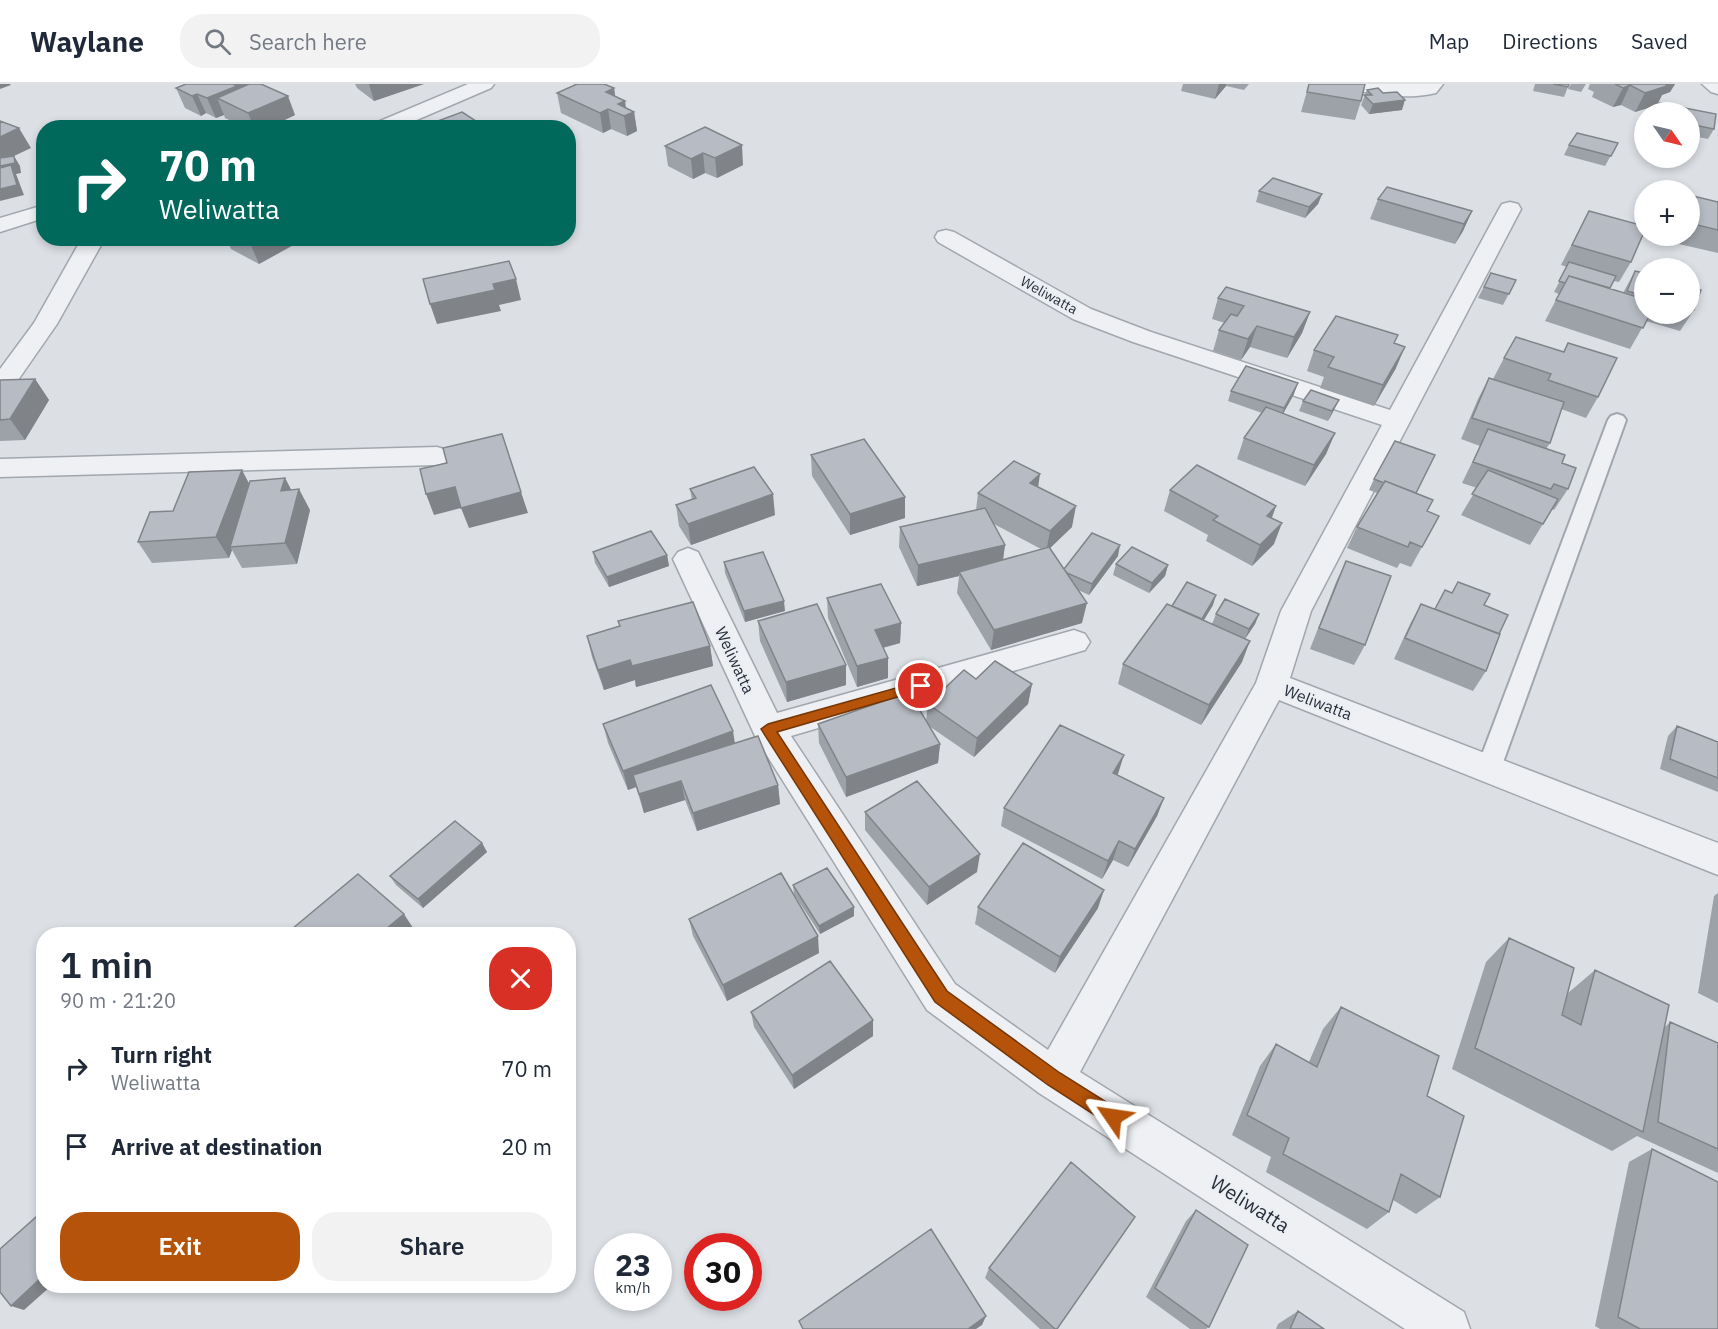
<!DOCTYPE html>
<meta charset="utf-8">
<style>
body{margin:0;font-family:"IBM Plex Sans",sans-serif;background:#f2f2f3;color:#1f2937;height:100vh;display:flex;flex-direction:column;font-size:22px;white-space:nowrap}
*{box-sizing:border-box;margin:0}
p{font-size:20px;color:#747a83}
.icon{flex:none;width:33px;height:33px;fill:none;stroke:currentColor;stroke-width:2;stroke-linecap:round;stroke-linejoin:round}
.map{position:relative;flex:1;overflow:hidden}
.sheet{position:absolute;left:36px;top:843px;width:540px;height:366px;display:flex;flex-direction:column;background:#fff;border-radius:24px;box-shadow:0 3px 9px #0003}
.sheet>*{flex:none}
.banner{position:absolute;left:36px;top:36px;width:540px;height:126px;border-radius:24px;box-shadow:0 3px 9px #0003;background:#00695c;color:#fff;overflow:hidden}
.needle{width:39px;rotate:124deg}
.controls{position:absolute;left:1634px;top:18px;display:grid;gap:12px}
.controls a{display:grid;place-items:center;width:66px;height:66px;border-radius:50%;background:#fff;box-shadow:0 3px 9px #0003;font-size:30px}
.speed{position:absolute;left:594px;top:1149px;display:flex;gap:12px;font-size:30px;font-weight:700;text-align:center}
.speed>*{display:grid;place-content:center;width:78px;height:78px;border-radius:50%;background:#fff;box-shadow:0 3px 9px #0003;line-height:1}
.speed small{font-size:15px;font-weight:400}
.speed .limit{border:9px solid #d22;background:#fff;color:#111}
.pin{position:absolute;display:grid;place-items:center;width:51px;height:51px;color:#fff;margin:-26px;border:3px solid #fff;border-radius:50%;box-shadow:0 2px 6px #0007}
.me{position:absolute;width:66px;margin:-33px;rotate:302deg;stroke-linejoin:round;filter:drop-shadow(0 0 4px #0008)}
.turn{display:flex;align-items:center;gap:21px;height:126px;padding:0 24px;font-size:27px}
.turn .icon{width:78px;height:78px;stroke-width:2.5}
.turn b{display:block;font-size:42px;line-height:51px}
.round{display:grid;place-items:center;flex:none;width:63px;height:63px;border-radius:24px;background:#f2f2f3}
.head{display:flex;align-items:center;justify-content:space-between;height:102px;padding:0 24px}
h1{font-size:36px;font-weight:600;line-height:45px}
.action{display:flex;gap:12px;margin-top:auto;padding:12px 24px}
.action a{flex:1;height:69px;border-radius:24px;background:#b45309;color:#fff;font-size:24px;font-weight:600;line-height:69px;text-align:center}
.action a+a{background:#f2f2f3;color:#1f2937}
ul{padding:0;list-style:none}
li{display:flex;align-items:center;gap:18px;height:78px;padding:0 24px}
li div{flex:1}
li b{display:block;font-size:22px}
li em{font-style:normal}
header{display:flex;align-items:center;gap:36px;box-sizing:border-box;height:84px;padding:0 30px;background:#fff;border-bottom:2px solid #e0e1e3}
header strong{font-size:28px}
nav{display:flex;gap:33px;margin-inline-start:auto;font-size:21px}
.search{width:420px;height:54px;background:#f2f2f3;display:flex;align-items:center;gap:15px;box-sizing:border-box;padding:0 21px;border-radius:24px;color:#747a83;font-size:22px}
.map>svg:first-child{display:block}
</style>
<header>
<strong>Waylane</strong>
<div class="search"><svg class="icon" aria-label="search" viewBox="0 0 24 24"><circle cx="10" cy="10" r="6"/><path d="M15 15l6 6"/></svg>Search here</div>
<nav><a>Map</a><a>Directions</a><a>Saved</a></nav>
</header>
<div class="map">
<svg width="1718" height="1245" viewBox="0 0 1718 1245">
<rect width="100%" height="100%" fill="#dce0e5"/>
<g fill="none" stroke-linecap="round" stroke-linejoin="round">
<defs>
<path id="service" d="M1617,330L1623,332L1626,336L1501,684L1497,691L1489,694L1481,691L1477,684L1608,336L1611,332Z"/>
<path id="minor" d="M468,0H494L491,4L398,44H370L373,40Z
M1344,0H1443L1436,9C1407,16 1376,11 1347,4Z
M1702,0H1718V10L1711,8Z
M1510,118L1518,120L1521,125L1311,527L1290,594L1718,759V791L1279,616L1080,988L1464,1228L1470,1245H1405L1039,1009L927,926L756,654L673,475L678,468L688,464L698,468L777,629L1074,546L1085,550L1090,558L1085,566L791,652L955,900L1048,966L1256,599L1281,527L1382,341L1133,258L1073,235L938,158L935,153L938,148L946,146L954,148L1091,225L1151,248L1390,326L1499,125L1502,120Z
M44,121V134L0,148V134Z
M82,154H105L57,240L9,309L0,311V285L34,239Z
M437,363L447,366L451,372L447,378L437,381L0,393V375Z"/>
</defs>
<!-- service casing -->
<use href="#service" stroke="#a2a7ae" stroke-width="4"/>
<!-- minor casing -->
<use href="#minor" stroke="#a2a7ae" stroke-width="3"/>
<!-- service -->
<use href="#service" fill="#eef0f3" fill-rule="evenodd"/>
<!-- minor -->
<use href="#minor" fill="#eef0f3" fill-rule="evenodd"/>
</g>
<!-- wall -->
<path fill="#9da2a9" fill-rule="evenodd" d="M186,0H247L295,31L268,44H246L225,34L224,31L216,34L206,29L201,32L185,24L176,4Z
M355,0H424L374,17L357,4Z
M1183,0H1249L1244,6L1226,2L1215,15L1181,7Z
M1309,0L1361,17L1355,36L1301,28Z
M1535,0H1569L1564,13L1533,7Z
M1571,0H1586L1581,8L1568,5Z
M1590,0H1675L1670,8L1662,11L1657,21L1635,28L1621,21L1613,23L1592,13L1594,8L1588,5Z
M614,4L615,12L626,24L634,28L637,47L627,52L611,45L603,49L561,29L557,9Z
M1367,6L1402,26L1369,30L1361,21Z
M1659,19L1716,30L1714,45L1708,55L1689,51V28H1654Z
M705,43L743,81L717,94L705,89L693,95L668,82L665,62Z
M1618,59L1605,82L1564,71L1569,61Z
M1259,107L1322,110L1318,120L1305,134L1256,118Z
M1689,111L1718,118V169L1657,155L1658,152H1689Z
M1378,115L1472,127L1463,147L1455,160L1370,135Z
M1589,127L1631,178L1619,198L1613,197L1610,204L1623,209L1635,187L1644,189V230H1689V202L1694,226L1680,247L1646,237L1630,265L1545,237L1559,210L1554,208L1567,183L1561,181Z
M226,154H306L259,180L231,165Z
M1491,189L1516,196L1503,221L1478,214Z
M1218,214L1310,228L1302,249L1287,274L1250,263L1241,276L1213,267L1219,246L1225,239L1212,235Z
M1568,259L1598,313L1586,334L1561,325L1550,359L1546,365L1562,379L1568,405L1554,426L1552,425L1530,461L1461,431L1477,404L1462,399L1480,362L1461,355L1478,315L1489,294L1493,295L1504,274L1563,268Z
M1395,260L1396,284L1374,322L1320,304L1324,293L1307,287L1314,266Z
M35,295L49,316L25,356L0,357V296Z
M1231,307L1294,310L1283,330L1335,349L1326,370L1305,402L1237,375L1244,354L1262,329L1228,317Z
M1303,317L1334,326L1328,337L1299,327Z
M811,371L905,434L850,451L812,392Z
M285,394L291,406L310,426L297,480L242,484L232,466L229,474L152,479L138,458L173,427L249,399Z
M1374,395L1416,409L1427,427L1439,432L1411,483L1400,479L1397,484L1347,464L1357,443L1377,409L1369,406Z
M1038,403L1072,443L1050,464L1064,485L1118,472L1089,511L1078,506L1082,539L991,566L957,509L959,492L917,502L899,463L900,443L976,426L978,409ZM994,440L1041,465L1003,476L1005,461Z
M690,405L775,431L691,461L679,442L676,421L692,416Z
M1170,406L1276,422L1272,434L1274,460L1252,482L1206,457L1208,451L1164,427Z
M593,468L667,471L669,482L609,503L595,479Z
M1346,477L1365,561L1354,581L1310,565L1336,498Z
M724,478L785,527L745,538L725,489Z
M1116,480L1168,481L1165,492L1149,509L1113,491Z
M827,514L901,539L900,559L883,564L888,574V594L857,603L828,534Z
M1421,520L1434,525L1484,521L1499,550L1486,587L1473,607L1394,575L1410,540Z
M1213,521L1204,536L1212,540L1216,530H1259L1255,540L1245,555L1242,578L1201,641L1118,600L1123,580L1172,522Z
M758,537L846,601L787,618L760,557Z
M587,552L710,562L713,582L636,603L635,596L604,606L592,573Z
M976,595L1032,600L1028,620L974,673L929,642L940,660L938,679L846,713L819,659L818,640L926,637L928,620Z
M603,640L735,659L778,701L780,720L697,747L685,716L644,729L636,703L628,706L608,659Z
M1677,642L1718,658V708L1660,685L1668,652Z
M1118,691L1164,714L1157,732L1128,783L1113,776L1102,795L1001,742L1004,724Z
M865,728L977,788L927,821L865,746Z
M482,759L487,768L423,824L396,801L390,792Z
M793,801L854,823V832L820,850L794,810Z
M1718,809V919L1698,909L1714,812Z
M978,823L1098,824L1055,889L975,840Z
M689,835L819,869L727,917L693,852Z
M1509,854L1562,931L1568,909L1595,886L1665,943L1670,938L1718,959V1089L1637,1052L1612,1067L1452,985L1486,878Z
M1341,923L1427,1012L1440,1113L1416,1130L1393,1116L1389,1128L1367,1145L1266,1088L1271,1073L1232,1051L1260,982L1276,960L1309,978L1323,945Z
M751,928L873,952L794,1005L754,943Z
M1652,1065L1718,1245H1600L1595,1242L1629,1078Z
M1196,1126L1209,1243L1206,1245H1190L1146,1213L1186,1137Z
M989,1184L1057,1245H1040L985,1194Z
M1298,1227L1324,1245H1276L1278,1240Z"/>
<!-- shaded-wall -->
<path fill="#808489" d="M0,0H10L11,1L0,5Z
M228,0H247L251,10L217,14L224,31L216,34L207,14Z
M369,0H424L374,17Z
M1219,0H1226V2L1215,15Z
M1656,0H1675L1670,8L1662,11L1657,21L1635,28L1645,9Z
M1630,1L1621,21L1613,23L1623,4Z
M614,4L617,24L606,8Z
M197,10L206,29L201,32L192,12Z
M288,12L295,31L268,44H254L248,29Z
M1405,16L1402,26L1369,30L1373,20Z
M625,17L627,31L634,28L637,47L627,52L624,32L618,20Z
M608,25L611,45L603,49L600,29Z
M476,37L478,44H458Z
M19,44L31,64L14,72L20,82L21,89L16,90L24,111L0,117V53Z
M742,61L743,81L717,94L715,74Z
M703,69L705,89L693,95L691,75Z
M1322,110L1318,120L1305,134L1309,123Z
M1472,127L1463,147L1455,160L1464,140Z
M258,154H306L259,180L250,159Z
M516,195L521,216L499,221L501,227L437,240L430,220L493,200Z
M1310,228L1302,249L1287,274L1294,253Z
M1257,242L1250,263L1241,276L1248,255Z
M1405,263L1396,284L1374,322L1383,301Z
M35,295L49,316L25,356L10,335Z
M1298,299L1294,310L1280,335L1284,324Z
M1339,316L1334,326L1328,337L1332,327Z
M1335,349L1326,370L1305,402L1314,381Z
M242,386L253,407L230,463L232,466L229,474L216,453Z
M1040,390L1037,411L1030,399Z
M285,394L296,415L281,407Z
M455,403L521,408L528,429L469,444L461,424L434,431L426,410Z
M299,405L310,426L297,480L285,459Z
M773,410L775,431L691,461L688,440Z
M905,413V434L850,451V430Z
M1076,422L1072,443L1046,468L1050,447Z
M1276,422L1268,443L1267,432Z
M1282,439L1274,460L1252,482L1260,461Z
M1005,461L1002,482L959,488V492L917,502L918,481Z
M1120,461L1118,472L1089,511L1092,500Z
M667,471L669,482L609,503L607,493Z
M1168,481L1165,492L1149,509L1152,499Z
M1216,511L1213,521L1197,547L1201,536Z
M784,517L785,527L745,538L744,527Z
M1087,519L1082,539L991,566L994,546Z
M1259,530L1255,540L1245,555L1249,545Z
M901,539L900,559L874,566L875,546Z
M1250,557L1242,578L1201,641L1209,621Z
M710,562L713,582L636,603L635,596L604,606L598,586L630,576Z
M888,574V594L857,603V582Z
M846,581V601L787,618L786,598Z
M1032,600L1028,620L974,673L977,654Z
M733,647L736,666L628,706L623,687Z
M940,660L938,679L846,713V693Z
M1124,671L1118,690L1107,708L1113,689Z
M681,697L685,716L644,729L639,710Z
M778,701L780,720L697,747L693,729Z
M1164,714L1157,732L1128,783L1135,765Z
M1119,757L1113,776L1102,795L1108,777Z
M482,759L487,768L423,824L418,815Z
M980,770L977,788L927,821L929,803Z
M1104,806L1098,824L1055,889L1060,873Z
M854,823V832L820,850L819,842Z
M404,830L415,847L411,850H380Z
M818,852L819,869L727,917L723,901Z
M873,936V952L794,1005L792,991Z
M44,1191V1202H51L24,1226L11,1222Z
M986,1232L982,1241L976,1245H968Z"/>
<!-- building -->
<path fill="#b7bcc4" stroke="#808489" stroke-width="1.5" d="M186,0H233L237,2L207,14L197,10L192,12L176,4Z
M249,0H261L288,12L248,29L217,14Z
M577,0H604L614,4L606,8L625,17L618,20L634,28L624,32L608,25L600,29L557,9Z
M1309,0H1365L1361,17L1307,8Z
M1553,0H1569L1568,3Z
M1615,0H1665L1667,2L1645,9L1630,1L1623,4Z
M1378,4L1383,9L1397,8L1405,16L1373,20L1364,11H1372L1367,6Z
M1659,19L1716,30L1714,45L1689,40V28H1657Z
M462,28L476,37L458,44H419Z
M0,37L19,44L0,53Z
M705,43L742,61L715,74L703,69L691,75L665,62Z
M1577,49L1618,59L1611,72L1569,61Z
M14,72L15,79L0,82V74Z
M11,81L17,101L0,105V84Z
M1273,94L1322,110L1309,123L1259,107Z
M1387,103L1472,127L1464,140L1378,115Z
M1689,111L1718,118V146L1689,139Z
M1589,127L1644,142V148L1631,178L1572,161Z
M241,154H258L250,159Z
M509,177L516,195L493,200L495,206L430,220L423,195Z
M1569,178L1616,192L1610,204L1569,192L1565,199L1559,197Z
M1635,187L1644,189V212L1627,207Z
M1491,189L1516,196L1509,210L1484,203Z
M1569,192L1644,215V230H1650L1643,244L1556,216Z
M1689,202L1701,206L1694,226L1689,225Z
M1226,203L1310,228L1294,253L1257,242L1248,255L1219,246L1231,230L1237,232L1244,222L1218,214Z
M1336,232L1398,251L1394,259L1405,263L1383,301L1328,283L1334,273L1314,266Z
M1516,253L1564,268L1568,259L1617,274L1598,313L1548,296L1551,290L1504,274Z
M1246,282L1298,299L1284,324L1231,307Z
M1489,294L1564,318L1550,359L1472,334Z
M35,295L10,335L0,336V296Z
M1311,306L1339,316L1332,327L1303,317Z
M1266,323L1335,349L1314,381L1244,354Z
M1488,345L1565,371L1562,379L1576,384L1568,405L1554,400L1551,405L1473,378Z
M502,350L521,408L461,424L455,403L426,410L420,385L447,379L443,364Z
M864,355L905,413L850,430L811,371Z
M1395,357L1435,371L1416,409L1385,397L1384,399L1374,395Z
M1014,377L1040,390L1030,399L1076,422L1050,447L978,409Z
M1197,381L1276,422L1267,432L1282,439L1260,461L1213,436L1218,432L1170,406Z
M754,383L773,410L688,440L676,421L696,414L690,405Z
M242,386L216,453L138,458L150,428L173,427L189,388Z
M1488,386L1558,415L1543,440L1472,410Z
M285,394L281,407L299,405L285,459L230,463L250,397Z
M1385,397L1433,416L1427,427L1439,432L1422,463L1410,458L1408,463L1357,443Z
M985,424L1005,461L918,481L900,443Z
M651,447L667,471L607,493L593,468Z
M1092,449L1120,461L1092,500L1067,489L1064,485Z
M1049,463L1087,519L994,546L959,488Z
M1132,463L1168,481L1152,499L1116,480Z
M763,468L784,517L744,527L724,478Z
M1346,477L1391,492L1365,561L1319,544Z
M1187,498L1216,511L1202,535L1172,522Z
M1458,498L1490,510L1484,521L1508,531L1499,550L1435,525L1445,506L1452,509Z
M881,500L901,539L875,546L888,574L857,582L827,514Z
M1225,515L1259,530L1249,545L1216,530Z
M693,518L710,562L632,582L630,576L598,586L587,552L620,542L618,537Z
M817,520L846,581L786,598L758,537Z
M1167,520L1250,557L1209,621L1123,580Z
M1421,520L1500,550L1486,587L1405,554Z
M995,577L1032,600L977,654L928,620L964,586L976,595Z
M711,601L733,647L623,687L603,640Z
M909,608L940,660L846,693L818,640Z
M1060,641L1124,671L1113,689L1164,714L1135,765L1119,757L1108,777L1004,724Z
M1677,642L1718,658V694L1670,675Z
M758,652L778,701L693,729L681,697L639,710L633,691Z
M917,697L980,770L929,803L865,728Z
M455,737L482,759L418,815L390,792Z
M1023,759L1104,806L1060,873L978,823Z
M827,784L854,823L819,842L793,801Z
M781,789L818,852L723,901L689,835Z
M358,790L404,830L380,850H286Z
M1509,854L1574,884L1562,931L1581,941L1595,886L1669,921L1643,1048L1475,964Z
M830,877L873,936L792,991L751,928Z
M1341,923L1439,972L1427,1012L1464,1032L1440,1113L1401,1090L1389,1128L1283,1070L1289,1054L1247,1031L1276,960L1317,983Z
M1670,938L1718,959V1065L1658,1038Z
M1652,1065L1718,1098V1245H1640L1618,1233Z
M1071,1078L1135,1133L1057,1245H1055L989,1184Z
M44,1126V1191L11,1222L0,1208V1165Z
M1196,1126L1248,1161L1209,1243L1155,1204Z
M931,1145L986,1232L968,1245H803L799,1237Z
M1298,1227L1324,1245H1290Z"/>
<!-- route -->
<path fill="#b45309" stroke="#753606" stroke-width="1.5" d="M921,597L925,598L927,602L925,605L777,648L947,907L1060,989L1119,1026L1122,1033L1119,1039L1113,1041L1107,1039L1048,1001L935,918L761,645L768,640Z"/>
<g text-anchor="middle" stroke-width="4.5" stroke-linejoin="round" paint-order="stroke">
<!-- far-street labels -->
<g font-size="14" fill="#282e39" stroke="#ebeef3">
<text transform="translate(1049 211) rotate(29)" y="5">Weliwatta</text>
</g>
<!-- street labels -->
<g font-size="16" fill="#282e39" stroke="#ebeef3">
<text transform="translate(735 576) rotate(65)" y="6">Weliwatta</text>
<text transform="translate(1318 618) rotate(21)" y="6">Weliwatta</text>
</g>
<!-- near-street labels -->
<g font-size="20" fill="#282e39" stroke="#ebeef3">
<text transform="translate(1250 1120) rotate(32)" y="7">Weliwatta</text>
</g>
</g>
</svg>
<div class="controls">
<a><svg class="needle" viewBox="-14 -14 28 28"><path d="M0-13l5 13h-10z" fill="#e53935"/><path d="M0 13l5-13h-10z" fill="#747a83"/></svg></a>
<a>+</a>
<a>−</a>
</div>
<div class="speed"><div>23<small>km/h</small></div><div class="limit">30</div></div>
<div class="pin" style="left:921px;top:602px;background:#d93025"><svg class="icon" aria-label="arrive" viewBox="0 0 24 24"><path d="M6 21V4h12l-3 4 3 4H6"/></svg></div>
<svg class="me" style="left:1113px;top:1033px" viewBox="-20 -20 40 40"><path d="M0-17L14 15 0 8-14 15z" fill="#b45309" stroke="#fff" stroke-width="4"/></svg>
<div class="banner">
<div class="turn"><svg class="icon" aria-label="right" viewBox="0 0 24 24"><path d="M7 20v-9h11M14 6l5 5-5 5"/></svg><div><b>70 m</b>Weliwatta</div></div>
</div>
<section class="sheet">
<div class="head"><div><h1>1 min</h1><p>90 m · 21:20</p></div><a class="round" style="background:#d93025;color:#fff"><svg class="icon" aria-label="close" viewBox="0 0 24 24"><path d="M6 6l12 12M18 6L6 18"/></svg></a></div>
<ul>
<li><svg class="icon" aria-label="right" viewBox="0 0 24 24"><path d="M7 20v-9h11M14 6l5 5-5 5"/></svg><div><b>Turn right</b><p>Weliwatta</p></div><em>70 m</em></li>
<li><svg class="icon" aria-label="arrive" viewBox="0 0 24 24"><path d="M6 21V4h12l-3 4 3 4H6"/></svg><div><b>Arrive at destination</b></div><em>20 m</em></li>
</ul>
<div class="action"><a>Exit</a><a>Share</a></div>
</section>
</div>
